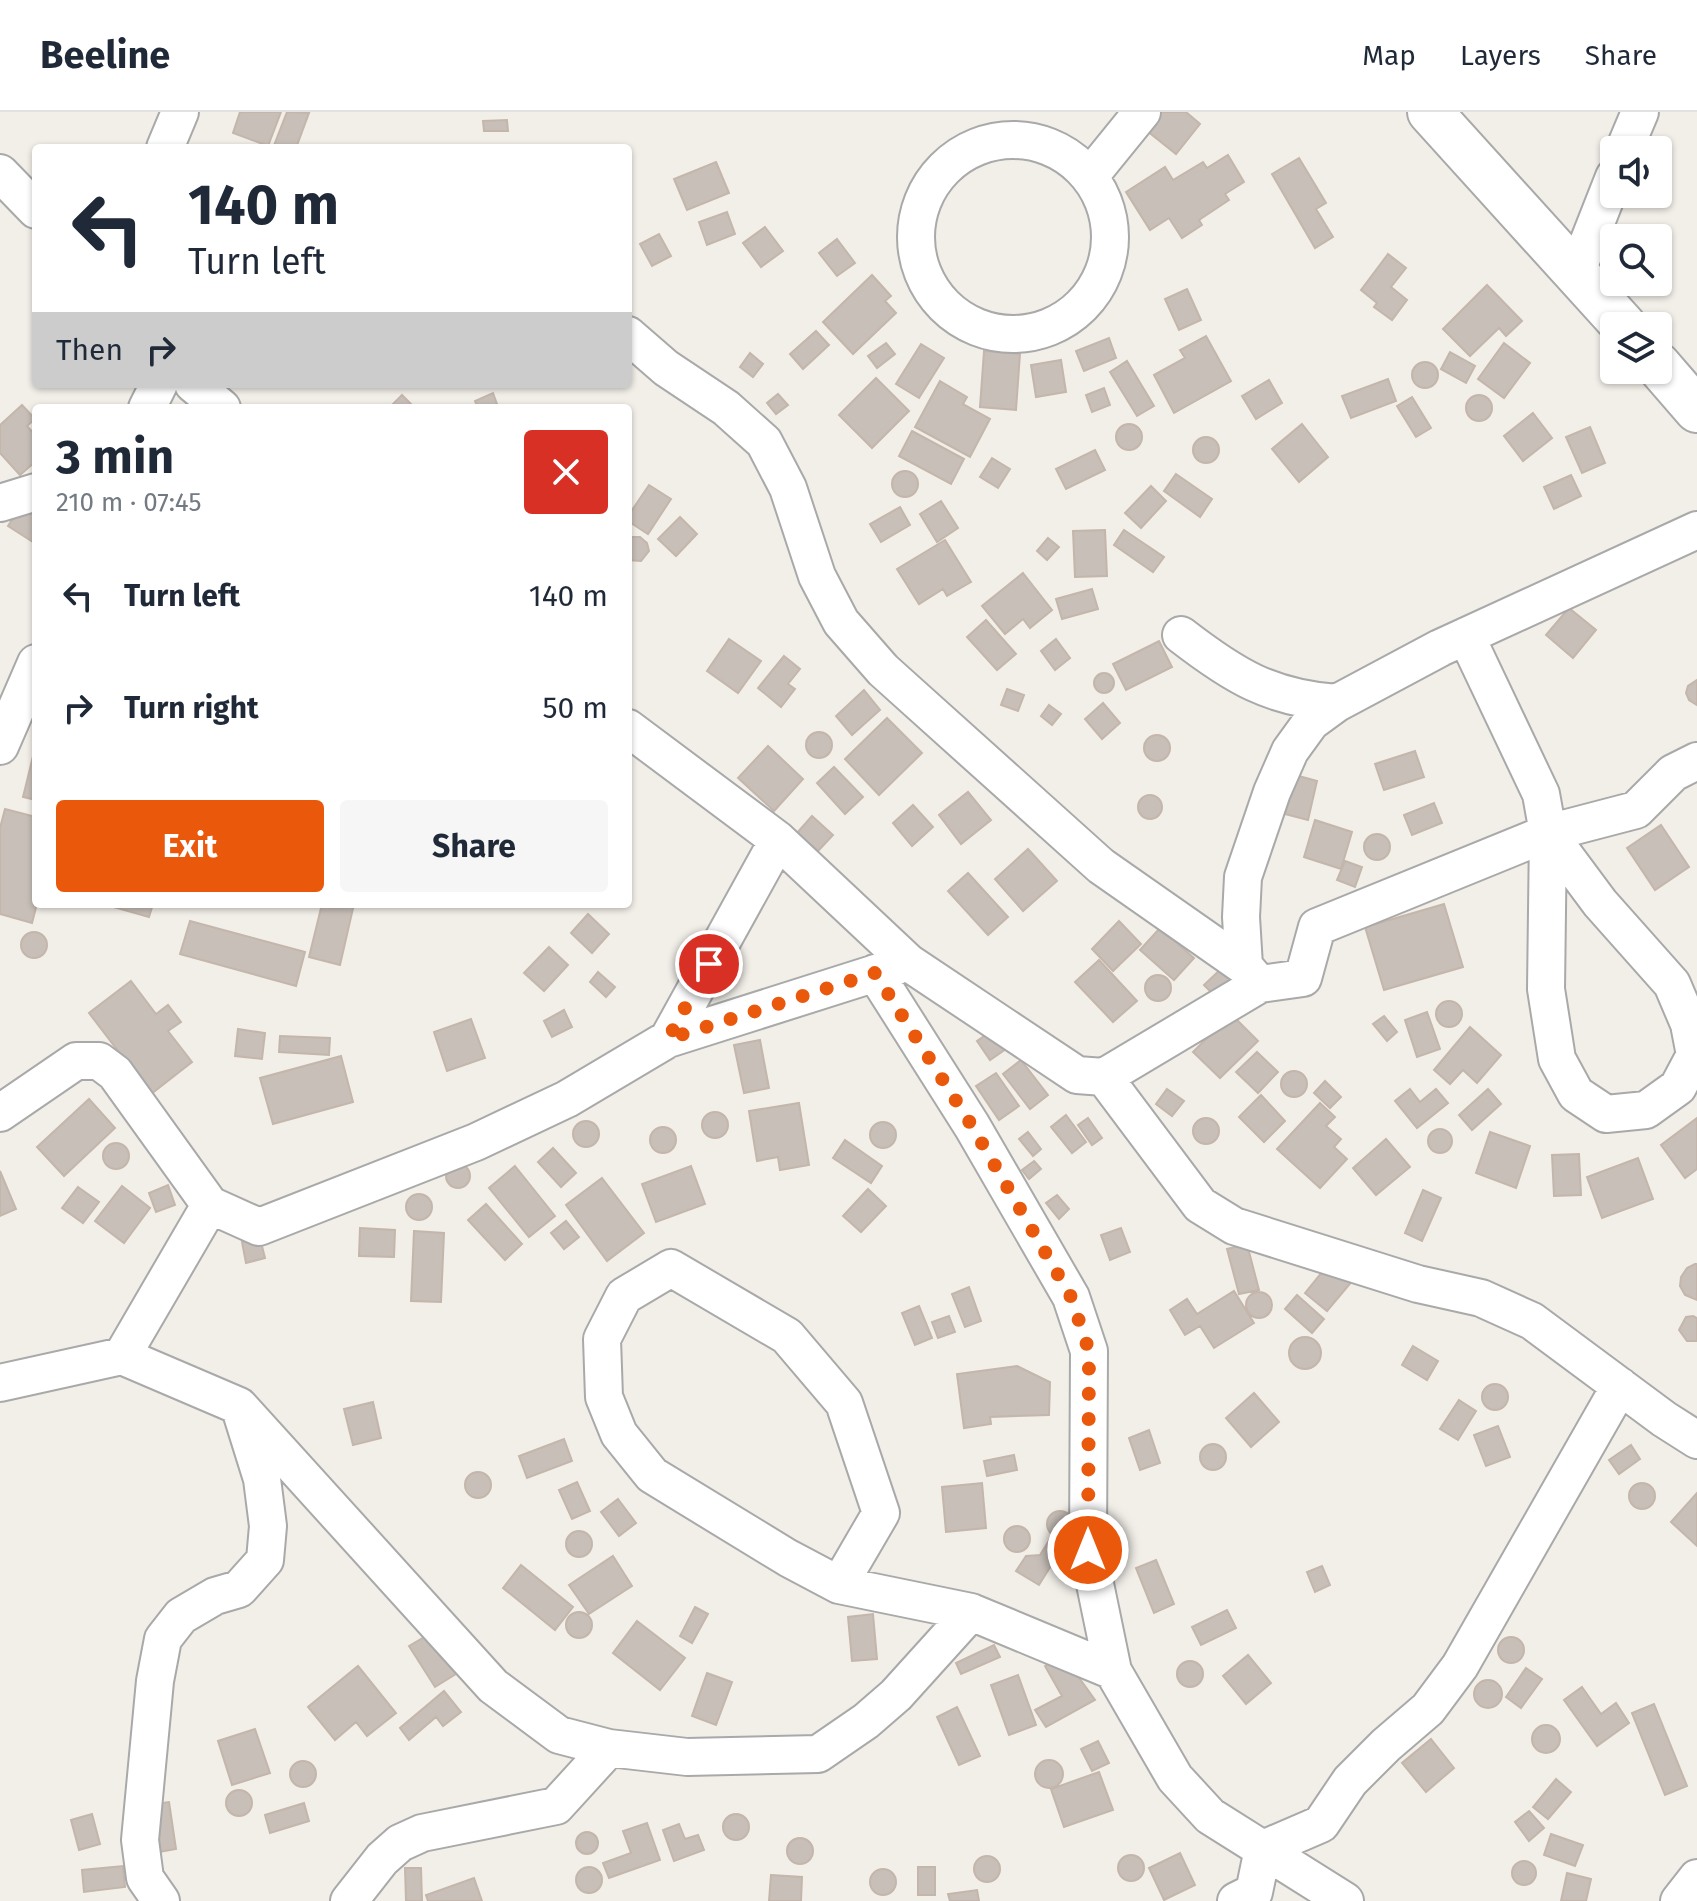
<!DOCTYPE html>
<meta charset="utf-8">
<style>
body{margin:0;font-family:"Fira Sans",sans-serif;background:#f6f6f7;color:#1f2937;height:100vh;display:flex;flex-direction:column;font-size:30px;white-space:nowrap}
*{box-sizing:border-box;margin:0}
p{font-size:26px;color:#747a83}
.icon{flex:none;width:44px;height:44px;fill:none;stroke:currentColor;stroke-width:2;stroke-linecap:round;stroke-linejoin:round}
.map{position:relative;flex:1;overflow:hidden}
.details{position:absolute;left:32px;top:292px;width:600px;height:504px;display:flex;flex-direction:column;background:#fff;border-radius:8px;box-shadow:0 2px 6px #0004}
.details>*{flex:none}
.hud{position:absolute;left:32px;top:32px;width:600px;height:244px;border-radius:8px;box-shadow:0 2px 6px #0004;background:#fff;color:#1f2937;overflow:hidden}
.buttons{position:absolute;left:1600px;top:24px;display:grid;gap:16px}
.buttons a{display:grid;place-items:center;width:72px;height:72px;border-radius:8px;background:#fff;box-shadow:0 2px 6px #0004;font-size:40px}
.pin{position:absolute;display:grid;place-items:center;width:68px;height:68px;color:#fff;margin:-34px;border:4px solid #fff;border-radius:50%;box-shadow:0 2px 8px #0007}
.me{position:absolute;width:88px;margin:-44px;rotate:0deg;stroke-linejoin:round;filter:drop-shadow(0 0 6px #0008)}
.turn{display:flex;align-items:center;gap:28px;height:168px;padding:0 24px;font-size:36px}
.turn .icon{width:104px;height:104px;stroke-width:2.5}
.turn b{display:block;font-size:56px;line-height:68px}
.then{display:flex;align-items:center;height:76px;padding:0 24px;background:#0003;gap:16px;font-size:30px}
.round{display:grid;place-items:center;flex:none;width:84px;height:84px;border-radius:8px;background:#f6f6f7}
.headline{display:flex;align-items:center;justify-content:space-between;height:136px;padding:0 24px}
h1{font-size:48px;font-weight:700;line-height:60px}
.cta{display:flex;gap:16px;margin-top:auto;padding:16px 24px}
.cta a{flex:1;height:92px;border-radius:8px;background:#ea580c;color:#fff;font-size:32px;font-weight:700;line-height:92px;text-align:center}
.cta a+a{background:#f6f6f7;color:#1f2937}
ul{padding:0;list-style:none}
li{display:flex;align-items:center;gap:24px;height:112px;padding:0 24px}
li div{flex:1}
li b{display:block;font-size:30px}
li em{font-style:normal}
header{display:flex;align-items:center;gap:48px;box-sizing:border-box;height:112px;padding:0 40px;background:#fff;border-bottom:2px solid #e0e1e3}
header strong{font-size:38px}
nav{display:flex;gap:44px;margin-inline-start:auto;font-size:28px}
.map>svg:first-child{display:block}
</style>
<header>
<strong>Beeline</strong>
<nav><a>Map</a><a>Layers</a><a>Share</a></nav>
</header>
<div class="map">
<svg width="1697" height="1789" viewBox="0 0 1697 1789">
<rect width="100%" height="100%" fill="#f2efe9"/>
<!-- building -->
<path fill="#c7bfb8" stroke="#c4b6ab" stroke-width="2" d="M240,0H281L268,34L233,21Z
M287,0L309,1L296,36H273Z
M1153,0H1186L1200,12L1176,42L1141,14Z
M507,8L508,19H484L483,9Z
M1228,43L1244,70L1225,82L1229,88L1199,108L1202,113L1182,126L1169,106L1150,118L1126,80L1165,55L1173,68L1203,50L1207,56Z
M1299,46L1326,91L1316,97L1333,125L1315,136L1272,62Z
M716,50L729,81L687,98L674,67Z
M727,100L735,122L707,133L699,110Z
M765,115L783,139L761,155L743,131Z
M659,122L671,144L652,154L640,132Z
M837,127L855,151L837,164L819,141Z
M1388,142L1406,156L1391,175L1407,188L1392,208L1374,195L1377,191L1361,178Z
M872,163L891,184L885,189L896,201L853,242L823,210Z
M1487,173L1522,209L1506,224L1499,216L1470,244L1443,217Z
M1187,177L1201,208L1179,218L1165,187Z
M816,219L829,233L803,257L790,242Z
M1206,224L1231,269L1174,301L1154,263L1185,246L1180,238Z
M1109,226L1116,246L1084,259L1076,239Z
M886,231L895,242L877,256L868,244Z
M1504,231L1530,251L1504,286L1478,267Z
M921,232L944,246L919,286L896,272Z
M984,239L1020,242L1016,298L980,295Z
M1450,240L1475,254L1466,271L1441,257Z
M750,241L763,252L753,265L740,255Z
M1061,248L1066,280L1036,285L1031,253Z
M1127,249L1154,294L1137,304L1110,260Z
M1412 263a13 13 0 1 1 26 0a13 13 0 1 1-26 0Z
M876,266L909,299L872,336L839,303Z
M1388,267L1396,289L1351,306L1342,284Z
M1269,268L1282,291L1256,307L1242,284Z
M940,269L967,285L963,292L990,307L970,345L915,315Z
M1104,276L1110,293L1092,300L1086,283Z
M493,281L497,292L488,296H478L475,289Z
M778,282L788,293L776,302L767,291Z
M402,283L415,296H393L391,294Z
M1466 296a13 13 0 1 1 26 0a13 13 0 1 1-26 0Z
M1412,285L1431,316L1416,325L1397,294Z
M22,293L35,307L27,314L36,324V349L20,363L0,341V313Z
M1533,301L1552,326L1523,349L1504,324Z
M1302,312L1328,345L1299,370L1272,337Z
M1116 325a13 13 0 1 1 26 0a13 13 0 1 1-26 0Z
M1590,315L1605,351L1582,361L1566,325Z
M912,319L964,347L951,372L899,344Z
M1193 338a13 13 0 1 1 26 0a13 13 0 1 1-26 0Z
M1095,338L1105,358L1066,377L1056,357Z
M992,346L1010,357L998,376L980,365Z
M892 372a13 13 0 1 1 26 0a13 13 0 1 1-26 0Z
M1176,362L1212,387L1200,405L1164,379Z
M1571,363L1581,384L1554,397L1544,375Z
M649,373L671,387L648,422L628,409V404Z
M1151,374L1166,389L1141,416L1125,401Z
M941,389L958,416L937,430L920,402Z
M23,391L36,400V432L8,414Z
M900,395L910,413L881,430L870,412Z
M680,405L697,422L676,444L658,427Z
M1105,418L1107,464L1075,465L1073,419Z
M1124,418L1164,445L1153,460L1114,433Z
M631,425H640L647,431L649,439L641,449L628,448V427Z
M1048,426L1059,435L1047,448L1037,439Z
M945,428L971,470L947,484L943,477L919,492L897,457Z
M1023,461L1052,498L1030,516L1023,507L1005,522L982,494Z
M1092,477L1098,497L1062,507L1056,487Z
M1569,496L1596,518L1573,546L1546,523Z
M986,508L1016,542L997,558L967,525Z
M729,527L761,549L738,581L707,559Z
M1056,527L1070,546L1055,558L1041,539Z
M1159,529L1172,555L1126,578L1113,552Z
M784,544L800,557L788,572L795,577L781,595L758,576Z
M1094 571a10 10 0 1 1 20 0a10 10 0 1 1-20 0Z
M1697,568V593L1689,588L1686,581L1688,574Z
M1007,577L1024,583L1018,599L1001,593Z
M864,578L880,598L852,623L836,604Z
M1103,591L1120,611L1102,627L1085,607Z
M1049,593L1061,602L1052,613L1041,604Z
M887,606L922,641L879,683L845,647Z
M806 633a13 13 0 1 1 26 0a13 13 0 1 1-26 0Z
M1144 636a13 13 0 1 1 26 0a13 13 0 1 1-26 0Z
M36,632V688L23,685Z
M768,634L803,667L774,699L738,666Z
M1415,639L1424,665L1384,678L1375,652Z
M834,655L863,685L845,702L817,671Z
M1295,663L1317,669L1308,708L1285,702Z
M968,680L991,708L961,732L939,703Z
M1138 695a12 12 0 1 1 24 0a12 12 0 1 1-24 0Z
M1434,691L1442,711L1412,723L1404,703Z
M913,693L933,715L912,734L893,711Z
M5,697L36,705L37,792L32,811L0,802V716Z
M812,704L833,723L818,739L797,721Z
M1315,708L1352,720L1341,757L1304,745Z
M1661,713L1689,755L1655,778L1627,736Z
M1364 735a13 13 0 1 1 26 0a13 13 0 1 1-26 0Z
M1028,737L1057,769L1023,799L995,767Z
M1345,749L1362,755L1355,775L1337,768Z
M968,761L1008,805L988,823L948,779Z
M103,792H153L149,805Z
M322,792H354L340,853L309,845Z
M1444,792L1463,855L1384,878L1365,815Z
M588,802L609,822L592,841L571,821Z
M190,809L305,840L296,874L180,842Z
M1119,809L1141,832L1113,859L1092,837Z
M1160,816L1194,846L1174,868L1140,838Z
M21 833a13 13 0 1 1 26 0a13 13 0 1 1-26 0Z
M549,835L568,853L544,879L524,861Z
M1099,848L1137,889L1113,910L1075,870Z
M1223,855L1235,869L1217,886L1204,873Z
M598,860L615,875L606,885L590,870Z
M1145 876a13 13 0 1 1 26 0a13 13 0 1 1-26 0Z
M131,869L156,902L168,893L181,910L168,919L192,950L151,982L89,901Z
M1436 902a13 13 0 1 1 26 0a13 13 0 1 1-26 0Z
M564,898L572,915L552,925L544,909Z
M1427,900L1440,937L1417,945L1405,908Z
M1231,902L1258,929L1220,966L1193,940Z
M1384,904L1397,920L1387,929L1373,912Z
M471,907L485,946L447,959L434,920Z
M1470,915L1501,943L1477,971L1463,958L1450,972L1434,958Z
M238,917L265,921L262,947L235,944Z
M993,918L1006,937L990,948L977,929Z
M280,924L330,926L329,943L279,940Z
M760,928L769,976L744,981L734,933Z
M1257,940L1278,960L1258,981L1236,960Z
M341,944L353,990L273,1012L260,966Z
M1021,948L1048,983L1030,997L1003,962Z
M1281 972a13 13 0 1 1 26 0a13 13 0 1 1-26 0Z
M996,961L1019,994L999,1008L976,974Z
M1325,969L1341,985L1330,996L1314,981Z
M1167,977L1184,989L1172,1004L1156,992Z
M1410,977L1420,990L1436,977L1448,991L1417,1016L1395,989Z
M1488,977L1501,992L1472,1018L1459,1003Z
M1261,983L1285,1009L1264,1030L1239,1005Z
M89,987L115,1016L64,1064L37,1035Z
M799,991L809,1053L780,1058L778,1045L757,1049L749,999Z
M1320,991L1335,1005L1326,1014L1341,1027L1334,1035L1347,1047L1320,1076L1277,1037Z
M702 1013a13 13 0 1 1 26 0a13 13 0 1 1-26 0Z
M1066,1003L1086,1030L1072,1041L1051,1015Z
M1088,1006L1102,1026L1092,1033L1078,1013Z
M1697,1006V1057L1685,1066L1661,1033Z
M1193 1019a13 13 0 1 1 26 0a13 13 0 1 1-26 0Z
M573 1022a13 13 0 1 1 26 0a13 13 0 1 1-26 0Z
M870 1023a13 13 0 1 1 26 0a13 13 0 1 1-26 0Z
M650 1028a13 13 0 1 1 26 0a13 13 0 1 1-26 0Z
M1428 1029a12 12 0 1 1 24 0a12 12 0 1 1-24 0Z
M1028,1020L1041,1037L1033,1044L1019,1027Z
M1490,1020L1530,1034L1516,1076L1476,1061Z
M1386,1027L1410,1055L1376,1083L1353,1056Z
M845,1028L882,1054L871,1071L833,1046Z
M103 1044a13 13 0 1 1 26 0a13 13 0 1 1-26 0Z
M553,1036L576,1061L561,1075L538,1050Z
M1579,1042L1581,1083L1554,1084L1552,1043Z
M1638,1046L1653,1087L1602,1106L1587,1065Z
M1034,1049L1041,1057L1029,1067L1022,1058Z
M446 1064a12 12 0 1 1 24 0a12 12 0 1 1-24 0Z
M515,1054L555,1104L529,1125L489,1076Z
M691,1054L705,1092L656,1110L642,1072Z
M0,1059L16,1097L0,1104Z
M602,1066L644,1121L607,1149L566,1093Z
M168,1073L175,1093L156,1100L149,1081Z
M122,1074L150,1096L124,1131L95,1109Z
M78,1075L99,1090L83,1111L62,1096Z
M868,1077L886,1094L861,1120L843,1104Z
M1423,1078L1441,1086L1422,1129L1405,1121Z
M406 1095a13 13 0 1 1 26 0a13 13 0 1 1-26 0Z
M1057,1083L1069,1097L1059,1107L1046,1091Z
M486,1092L522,1132L505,1148L468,1108Z
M566,1109L579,1125L564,1137L551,1121Z
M360,1116L395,1118L394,1145L359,1144Z
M1121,1116L1130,1140L1110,1148L1101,1123Z
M414,1119L444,1121L441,1190L411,1189Z
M260,1126L265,1146L246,1151L242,1130Z
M1247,1132L1259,1178L1239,1182L1227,1137Z
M1331,1149L1353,1168L1327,1199L1305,1181Z
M1695,1152H1697V1188L1685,1183L1680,1174L1681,1165L1687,1156Z
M969,1175L981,1209L965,1215L952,1182Z
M1234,1179L1254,1211L1214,1236L1200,1214L1185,1223L1170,1198L1187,1187L1197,1202Z
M1246 1193a13 13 0 1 1 26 0a13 13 0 1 1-26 0Z
M1297,1183L1324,1207L1312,1221L1285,1197Z
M919,1194L932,1226L915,1233L902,1201Z
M949,1204L955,1220L938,1226L932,1210Z
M1693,1204L1697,1206V1229H1687L1679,1218L1686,1205Z
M1289 1241a16 16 0 1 1 32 0a16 16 0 1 1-32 0Z
M1413,1234L1438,1249L1427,1268L1402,1253Z
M1017,1254L1050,1270L1049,1303L990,1305L991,1312L964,1316L957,1262Z
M1482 1285a13 13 0 1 1 26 0a13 13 0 1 1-26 0Z
M1254,1281L1279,1310L1251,1335L1226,1306Z
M1459,1288L1476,1299L1458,1328L1440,1317Z
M373,1290L381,1326L353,1333L344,1297Z
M1498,1314L1510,1345L1486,1354L1474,1323Z
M1149,1318L1160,1351L1140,1358L1129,1326Z
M564,1327L572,1349L527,1366L519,1344Z
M1200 1345a13 13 0 1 1 26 0a13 13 0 1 1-26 0Z
M1631,1333L1640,1347L1619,1362L1609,1348Z
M1014,1343L1017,1358L987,1364L984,1349Z
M465 1373a13 13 0 1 1 26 0a13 13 0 1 1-26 0Z
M577,1370L590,1399L572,1407L559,1378Z
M982,1371L986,1416L946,1420L942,1375Z
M1629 1384a13 13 0 1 1 26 0a13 13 0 1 1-26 0Z
M1697,1381V1434L1671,1410Z
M618,1387L636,1411L619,1424L601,1400Z
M1047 1412a13 13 0 1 1 26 0a13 13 0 1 1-26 0Z
M1004 1427a13 13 0 1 1 26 0a13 13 0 1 1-26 0Z
M566 1432a13 13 0 1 1 26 0a13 13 0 1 1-26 0Z
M1050,1427L1064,1433L1039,1473L1016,1459L1026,1444L1040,1443Z
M613,1444L632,1474L589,1502L569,1473Z
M1156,1448L1174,1492L1154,1501L1136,1456Z
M521,1453L573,1495L555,1518L503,1476Z
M1322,1454L1330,1473L1315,1480L1307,1460Z
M695,1495L708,1502L692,1531L680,1524Z
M1227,1498L1236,1516L1201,1533L1192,1515Z
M566 1513a13 13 0 1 1 26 0a13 13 0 1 1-26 0Z
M873,1502L877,1547L852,1549L848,1505Z
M637,1509L685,1546L660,1578L613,1541Z
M431,1521L456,1562L435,1575L409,1534Z
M1498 1538a13 13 0 1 1 26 0a13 13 0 1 1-26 0Z
M994,1533L1000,1545L961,1562L956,1551Z
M1062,1542L1095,1588L1046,1615L1035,1598L1062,1584L1045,1554Z
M1248,1543L1271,1571L1246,1592L1223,1564Z
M1177 1562a13 13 0 1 1 26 0a13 13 0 1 1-26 0Z
M358,1554L396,1601L367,1624L356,1610L335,1628L308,1595Z
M1526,1556L1542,1567L1521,1596L1506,1585Z
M707,1561L732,1570L716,1613L692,1604Z
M1018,1563L1036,1613L1009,1623L991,1573Z
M1474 1582a14 14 0 1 1 28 0a14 14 0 1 1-28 0Z
M1582,1575L1601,1602L1616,1591L1629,1611L1597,1634L1564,1588Z
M444,1579L461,1600L443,1614L436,1605L409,1628L400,1616Z
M1654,1592L1687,1674L1665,1683L1632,1601Z
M957,1595L980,1644L959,1653L937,1605Z
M1532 1627a14 14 0 1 1 28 0a14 14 0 1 1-28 0Z
M255,1617L270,1661L232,1673L218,1629Z
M1431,1627L1454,1656L1426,1680L1402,1651Z
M1098,1629L1109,1651L1092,1659L1081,1637Z
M1035 1662a14 14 0 1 1 28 0a14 14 0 1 1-28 0Z
M290 1662a13 13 0 1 1 26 0a13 13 0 1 1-26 0Z
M1099,1660L1113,1698L1064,1715L1051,1677Z
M1556,1667L1571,1680L1548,1707L1533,1695Z
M226 1691a13 13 0 1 1 26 0a13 13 0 1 1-26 0Z
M169,1690L176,1737L153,1741L146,1693Z
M304,1691L309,1709L270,1721L265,1703Z
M1529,1699L1544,1716L1529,1729L1515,1710Z
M92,1702L100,1732L79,1738L71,1708Z
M723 1715a13 13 0 1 1 26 0a13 13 0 1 1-26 0Z
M647,1711L660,1748L609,1766L603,1751L631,1741L623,1719Z
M679,1712L685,1727L698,1723L704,1738L674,1749L663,1718Z
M576 1731a11 11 0 1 1 22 0a11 11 0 1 1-22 0Z
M1551,1722L1583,1733L1575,1754L1544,1743Z
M787 1739a13 13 0 1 1 26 0a13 13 0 1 1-26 0Z
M1180,1741L1195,1773L1164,1788L1149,1756Z
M1118 1756a13 13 0 1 1 26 0a13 13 0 1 1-26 0Z
M974 1757a13 13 0 1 1 26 0a13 13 0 1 1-26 0Z
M1512 1761a12 12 0 1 1 24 0a12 12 0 1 1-24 0Z
M123,1754L125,1775L84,1780L82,1758Z
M918,1755H935V1783H918Z
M576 1768a13 13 0 1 1 26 0a13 13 0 1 1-26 0Z
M405,1756H421L422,1789H406Z
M870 1770a13 13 0 1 1 26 0a13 13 0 1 1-26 0Z
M1567,1761L1591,1767L1586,1789H1561Z
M771,1763L802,1765L801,1789H769Z
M474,1766L482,1789H428L426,1783Z
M977,1778L979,1789H950L948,1782Z"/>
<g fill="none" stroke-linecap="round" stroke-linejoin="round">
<defs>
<path id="minor" d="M916 125a97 97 0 1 1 194 0a97 97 0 1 1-194 0Z
M165,36L180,0
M1624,38L1640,0
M0,61L36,98
M1090,64L1142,0
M1577,159L1614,65
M628,223L666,256L726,296L764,330L788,376L817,464L841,510L883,558L1101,754L1244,854
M193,272L222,296
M147,296L159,272
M0,391L36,380
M1181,523C1234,564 1270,586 1337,591
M1466,524L1541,682L1548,721L1546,877L1557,947L1576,982L1606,1002L1646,998L1678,975L1695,943L1689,912L1672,872L1600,791L1548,721
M628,616L778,728L909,851L1077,963L1104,965L1200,1093L1234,1114L1418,1172L1481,1186L1532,1209L1664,1307L1697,1328
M0,634L36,551
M875,861L972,1014L1071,1185L1089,1239L1088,1438L1113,1559L1175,1666L1210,1704L1345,1789
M1256,868L1244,854L1241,805L1243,765L1272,680L1290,639L1311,610L1337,591L1440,536L1697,418
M668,927L778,728
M1104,965L1260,872L1303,866L1317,815L1548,721L1636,698L1673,661L1697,649
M0,1001L76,949H99L115,961L210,1093
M122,1244L239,1294L493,1574L559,1623L609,1636L687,1645L818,1642L866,1609L896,1583L971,1500L1113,1559
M0,1271L122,1244L210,1093L259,1115L476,1030L567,987L668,927L895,855
M839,1473L881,1401L844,1291L787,1224L671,1156L624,1184L602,1227L604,1285L619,1322L652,1363L788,1446L839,1473L971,1500
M161,1789L145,1766L140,1728L155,1569L163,1527L181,1504L215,1484L239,1477L265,1448L268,1414L262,1367L242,1303
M349,1789L382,1747L400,1731L422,1721L556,1694L609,1636
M1236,1789L1254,1780L1263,1737L1321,1712L1350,1669L1386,1633L1428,1597L1460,1554L1620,1274
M1679,1789L1697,1766"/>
<path id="tertiary" d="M1430,0L1624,214
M1658,253L1697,298"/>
</defs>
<!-- minor casing -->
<use href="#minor" stroke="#a9a9a9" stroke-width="40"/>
<!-- tertiary casing -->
<use href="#tertiary" stroke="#a9a9a9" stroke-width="48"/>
<!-- minor -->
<use href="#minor" stroke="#fff" stroke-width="36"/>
<!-- tertiary -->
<use href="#tertiary" stroke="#fff" stroke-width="44"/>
</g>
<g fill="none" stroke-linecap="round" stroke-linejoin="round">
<!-- route -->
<path stroke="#ea580c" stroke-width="14" stroke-dasharray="0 25.2" d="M709,852L668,927L875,861L972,1014L1071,1185L1089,1239L1088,1438"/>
</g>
</svg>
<div class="buttons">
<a><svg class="icon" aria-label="sound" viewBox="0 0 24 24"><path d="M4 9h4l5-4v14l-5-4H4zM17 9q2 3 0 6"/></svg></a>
<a><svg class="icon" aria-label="search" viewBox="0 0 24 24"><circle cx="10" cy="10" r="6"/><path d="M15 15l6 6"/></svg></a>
<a><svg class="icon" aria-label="layers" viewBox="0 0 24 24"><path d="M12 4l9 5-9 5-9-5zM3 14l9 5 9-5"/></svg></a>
</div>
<div class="pin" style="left:709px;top:852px;background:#d93025"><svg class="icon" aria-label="arrive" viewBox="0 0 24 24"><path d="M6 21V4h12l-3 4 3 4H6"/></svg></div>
<svg class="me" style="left:1088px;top:1438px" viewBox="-20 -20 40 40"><circle r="17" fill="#ea580c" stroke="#fff" stroke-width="3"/><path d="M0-11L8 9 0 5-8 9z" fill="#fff"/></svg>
<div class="hud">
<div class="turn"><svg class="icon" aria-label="left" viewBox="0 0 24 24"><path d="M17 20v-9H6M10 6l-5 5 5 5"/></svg><div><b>140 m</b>Turn left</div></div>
<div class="then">Then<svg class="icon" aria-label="right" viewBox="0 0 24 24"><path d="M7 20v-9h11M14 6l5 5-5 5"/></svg></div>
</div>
<section class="details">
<div class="headline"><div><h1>3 min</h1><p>210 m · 07:45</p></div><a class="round" style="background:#d93025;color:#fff"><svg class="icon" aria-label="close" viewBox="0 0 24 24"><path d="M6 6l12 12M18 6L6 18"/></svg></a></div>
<ul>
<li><svg class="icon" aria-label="left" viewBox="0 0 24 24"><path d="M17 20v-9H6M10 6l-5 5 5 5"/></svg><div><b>Turn left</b></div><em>140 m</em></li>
<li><svg class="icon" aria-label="right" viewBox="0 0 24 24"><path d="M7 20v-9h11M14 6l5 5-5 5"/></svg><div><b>Turn right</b></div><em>50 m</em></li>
</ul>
<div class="cta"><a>Exit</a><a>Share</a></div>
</section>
</div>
